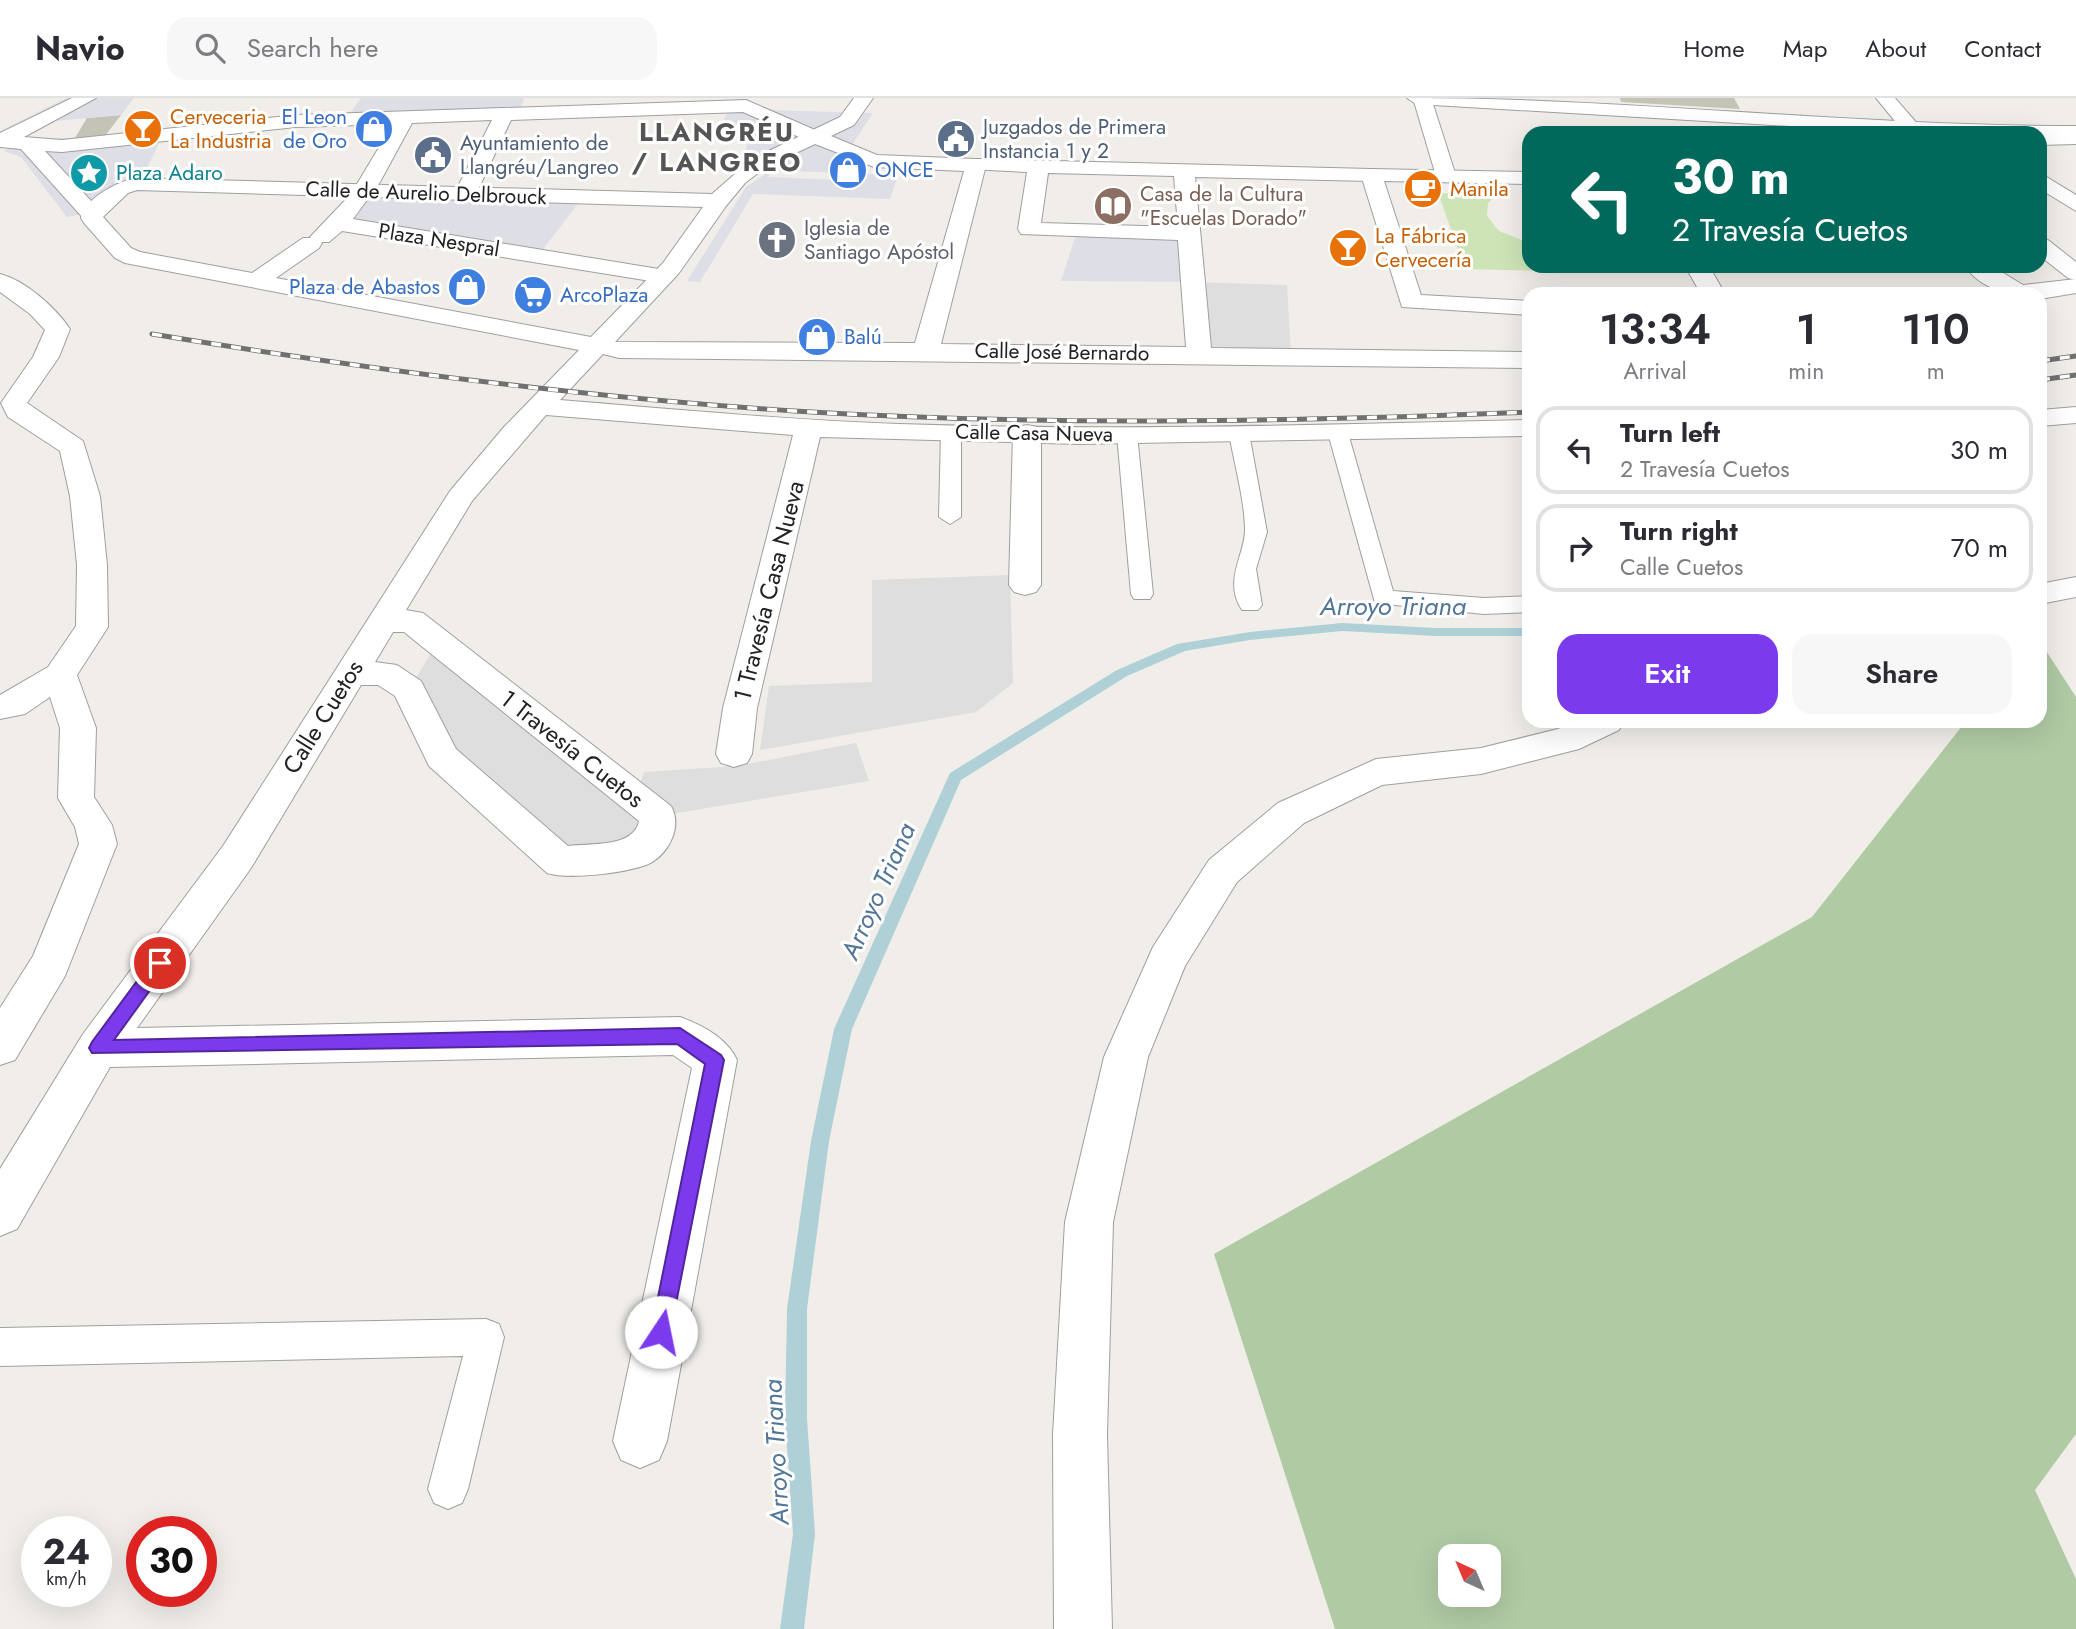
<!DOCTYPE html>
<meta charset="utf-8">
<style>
body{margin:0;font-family:Jost,sans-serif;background:#f7f7f7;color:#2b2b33;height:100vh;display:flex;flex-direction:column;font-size:26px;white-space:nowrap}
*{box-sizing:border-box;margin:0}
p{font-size:23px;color:#7c7c81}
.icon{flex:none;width:38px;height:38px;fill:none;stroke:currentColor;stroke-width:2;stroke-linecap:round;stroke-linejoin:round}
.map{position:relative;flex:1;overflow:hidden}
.side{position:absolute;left:1522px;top:189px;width:525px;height:441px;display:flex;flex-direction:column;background:#fff;border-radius:21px;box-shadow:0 7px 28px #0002}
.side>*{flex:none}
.hud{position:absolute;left:1522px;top:28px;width:525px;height:147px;border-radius:21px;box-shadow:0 7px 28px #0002;background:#00695c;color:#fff;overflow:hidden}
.needle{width:46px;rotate:316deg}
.buttons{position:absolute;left:1438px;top:1446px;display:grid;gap:14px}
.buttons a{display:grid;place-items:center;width:63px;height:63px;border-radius:14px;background:#fff;box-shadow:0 7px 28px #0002;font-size:35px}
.speed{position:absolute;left:21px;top:1418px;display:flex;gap:14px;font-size:35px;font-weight:700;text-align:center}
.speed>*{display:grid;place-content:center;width:91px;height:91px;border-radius:50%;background:#fff;box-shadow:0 7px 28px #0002;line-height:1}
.speed small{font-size:18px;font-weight:400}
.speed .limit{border:10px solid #d22;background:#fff;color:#111}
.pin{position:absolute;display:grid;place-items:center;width:60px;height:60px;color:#fff;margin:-30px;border:4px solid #fff;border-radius:50%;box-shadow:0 2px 7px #0007}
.me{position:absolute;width:77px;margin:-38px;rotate:11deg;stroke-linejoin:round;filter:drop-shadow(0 0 5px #0008)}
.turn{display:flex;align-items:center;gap:24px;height:147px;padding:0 35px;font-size:32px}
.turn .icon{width:91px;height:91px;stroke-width:2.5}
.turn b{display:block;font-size:49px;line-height:60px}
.eta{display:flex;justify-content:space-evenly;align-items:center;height:119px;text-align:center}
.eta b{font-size:42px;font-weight:600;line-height:49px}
.action{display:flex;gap:14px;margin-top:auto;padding:14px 35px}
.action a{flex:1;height:80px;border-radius:21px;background:#7c3aed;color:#fff;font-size:28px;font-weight:600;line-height:80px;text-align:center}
.action a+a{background:#f7f7f7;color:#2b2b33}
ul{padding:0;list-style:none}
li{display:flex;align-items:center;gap:21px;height:88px;margin:0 14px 10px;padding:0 21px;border:4px solid #e1e1e2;border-radius:21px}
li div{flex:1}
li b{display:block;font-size:26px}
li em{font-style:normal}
header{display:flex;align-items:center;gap:42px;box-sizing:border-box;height:98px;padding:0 35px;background:#fff;border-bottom:2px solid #e1e1e2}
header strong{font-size:33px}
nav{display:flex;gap:38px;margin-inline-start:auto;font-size:24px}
.search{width:490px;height:63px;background:#f7f7f7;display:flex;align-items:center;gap:18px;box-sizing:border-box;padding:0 24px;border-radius:21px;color:#7c7c81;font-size:26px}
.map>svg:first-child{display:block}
</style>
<header>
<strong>Navio</strong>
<div class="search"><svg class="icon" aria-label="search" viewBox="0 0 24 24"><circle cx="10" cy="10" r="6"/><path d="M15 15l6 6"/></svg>Search here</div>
<nav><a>Home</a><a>Map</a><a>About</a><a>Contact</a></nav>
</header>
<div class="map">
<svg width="2076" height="1531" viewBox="0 0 2076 1531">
<rect width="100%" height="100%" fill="#f1eeea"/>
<!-- construction -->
<path fill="#c4c4b6" d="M1620,0H1734L1740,11L1621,4Z
M121,17L105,38L75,40L87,20Z"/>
<!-- grass -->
<path fill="#cde4b7" d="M1438,95L1496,97L1488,105L1487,118L1499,133L1529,145L1530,168H1618L1622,175L1465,171Z"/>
<!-- forest -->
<path fill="#b0caa4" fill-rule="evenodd" d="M2041,545L2076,599V1336L2035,1392L2076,1481V1531H1335L1214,1156L1812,819L1966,623H2040ZM1451,1458H1489V1496H1451Z"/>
<!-- parking -->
<path fill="#dedede" d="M1193,184L1287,187L1291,257L1199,256Z
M1010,477L1013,585L976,614L760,652L769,588L872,584V482Z
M438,544L635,700L644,674L737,668L856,645L869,683L659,718L655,737L561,764L442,659L409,591Z"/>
<!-- plaza -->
<path fill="#dedee6" d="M66,0H134L121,17L44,24L19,45L31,40L161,41L144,76L107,112L67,119L21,59L4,53L17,46L0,43V33Z
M361,0H524L519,16L346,21Z
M767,12L873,15L854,44L840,75L772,72L768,79L842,82L845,75L898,77L890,101L753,96L700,184L687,183L746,89L770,73L733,71L736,59H744L752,26L722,27L727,14Z
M363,94L583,99L538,158L340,126Z
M1077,133L1190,136L1193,184L1061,183Z"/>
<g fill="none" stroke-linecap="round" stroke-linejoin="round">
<!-- stream -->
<path fill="#b0d0d8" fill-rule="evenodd" d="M1342,525L1436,530H1530V538H1436L1342,533L1250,542L1185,553L1127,578L961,682L852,931L829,1043L807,1211V1320L815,1436L804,1531H780L793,1436L785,1320L787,1211L811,1043L834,931L950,675L1117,572L1177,546L1250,534Z"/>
<defs>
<path id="service" d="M951,328L961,334V419L950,426L939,419L941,334Z
M1239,329L1249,335L1267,434L1256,471L1262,507L1258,512H1242C1223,483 1244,459 1245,433C1245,403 1234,365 1229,335Z
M1338,329L1348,335L1393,493L1484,500L1530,498V514L1484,516L1375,505L1328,335Z
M1127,330L1137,336L1153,496L1150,501H1134L1131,496L1117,336Z
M486,1221L499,1226L504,1239L468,1391L462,1405L448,1411L434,1405L428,1391L463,1258L0,1268V1230Z"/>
<path id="pedestrian" d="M72,0H96L24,39L62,42L296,17L746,2L822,35L825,39L822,43H808L743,14L511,22L476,96L465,102L454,96L492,22L412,25L380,84L353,121L671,173L675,178L671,183L663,185L342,133L329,144H313L310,139L351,96L393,26L296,29L62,54L45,53L103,116L100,121H84L21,51L0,49V35Z
M1413,0H1431L1456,78L1453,82H1439L1436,78Z
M976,61L1371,71L1381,77L1371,83L1195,79L1205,184L1201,189H1185L1181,184L1178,142L1021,136L1018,131L1027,74L969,71L966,67L969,63ZM1048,75L1174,78L1178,129L1041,125Z
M2040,140L2048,142L2076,164V182L2068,180L2040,158Z
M1027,327L1037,329L1041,335V487L1036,494L1025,497L1014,494L1009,487L1013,335L1017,329Z"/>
<path id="minor" d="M854,0H873L854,27L831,38L877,57L976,61L986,67L941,246L1186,249L1181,184L1185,179H1201L1205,184L1211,250L1530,254V270L619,260L603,256L560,302C673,311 786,322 899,326C1109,333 1319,327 1530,322V338L1079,346L820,339L757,610L752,656L747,665L734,669L721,665L716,656L723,610L793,337L546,317L472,403L406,512L423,515L671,708C683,729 668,758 646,767C624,775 569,782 547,775L429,668L395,598L378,587H361L251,770L137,930L680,919C702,927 727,940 737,962L667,1343L659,1362L640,1370L621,1362L613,1343L692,970L673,957L110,969L17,1131L0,1138V1071L83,936L223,748L450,393L504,329L579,252L125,165L115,160L84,125L81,120C85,100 117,84 135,80L712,96L752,61L840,19ZM815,46L874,69L964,73L915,245L615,244L679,175L726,108L745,85L766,69ZM137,92L703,109L663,165L591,239L276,180L319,150L322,145L319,140H303L252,175L140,154L131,150L103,119L128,95ZM393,534H404L639,723C634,750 590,745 568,748L456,651L421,583L397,567L375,564Z
M1876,0H1895L1921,30L1918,34H1904Z
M2076,34V46L2040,47V35Z
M1371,71L1530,74V86L1384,83L1421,197L1530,203V217L1402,209L1361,77Z
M2040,75L2076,97V113L2040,91Z
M1685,168H1709L1725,196H1701Z
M1965,168H1992L2023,187L2076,181V195L2040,201V196C2011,196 1984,195 1965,168Z
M0,176C25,182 56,210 70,231L59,259L27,305L83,343L100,398L107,467L108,529L77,577L96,630L94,699L112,727L117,746L65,878L15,962L0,967V910L33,858L79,746L75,729L58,700L60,630L50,599L25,616L0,621V597L48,569L76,528L77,467L70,398L60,353L8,319L1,305L33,259L45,232L30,216L0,194Z
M2076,309V325L2040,328V312Z
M2076,479V499L2040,506V486Z
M1576,623H1624L1619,632L1579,651L1481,676L1382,687L1304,725L1237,784L1185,868L1148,959L1113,1124L1107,1337L1112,1531H1054L1053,1337L1065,1124L1104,959L1153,849L1209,762L1278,705L1376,661L1481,650L1558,631Z"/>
<path id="tertiary" d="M1407,0C1630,0 1853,28 2076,28V40H2040V35H1909L1416,6Z"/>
</defs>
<!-- service casing -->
<use href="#service" stroke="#9f9f9f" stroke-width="2"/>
<!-- pedestrian casing -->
<use href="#pedestrian" stroke="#9f9f9f" stroke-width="2"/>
<!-- minor casing -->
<use href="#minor" stroke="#9f9f9f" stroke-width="2"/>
<!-- tertiary casing -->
<use href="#tertiary" stroke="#9f9f9f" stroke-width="2"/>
<!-- service -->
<use href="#service" fill="#fff" fill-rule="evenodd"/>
<!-- pedestrian -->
<use href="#pedestrian" fill="#fff" fill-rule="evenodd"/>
<!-- minor -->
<use href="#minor" fill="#fff" fill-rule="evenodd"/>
<!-- tertiary -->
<use href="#tertiary" fill="#fff" fill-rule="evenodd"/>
<defs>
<path id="rail" d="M152,236C365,271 578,299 794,313C1039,328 1285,324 1530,314
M2040,263L2076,258
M2040,282L2076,277"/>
</defs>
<!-- rail casing -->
<use href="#rail" stroke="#707070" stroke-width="5"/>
<!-- rail -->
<use href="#rail" stroke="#fff" stroke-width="3.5" stroke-dasharray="10" stroke-linecap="butt"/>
</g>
<!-- route -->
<path fill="#7c3aed" stroke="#51269a" stroke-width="2" d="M160,858L166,860L168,865L166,870L114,942L680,930L721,957L724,962L669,1241L661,1244L654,1241L651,1234L705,966L677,946L92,955L89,950L92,944L154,860Z"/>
<!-- icons -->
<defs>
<symbol id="bar-disc" viewBox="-11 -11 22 22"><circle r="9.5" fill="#e8710a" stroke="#fff"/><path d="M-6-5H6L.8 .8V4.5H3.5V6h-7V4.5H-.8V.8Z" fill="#fff"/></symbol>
<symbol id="shop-disc" viewBox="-11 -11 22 22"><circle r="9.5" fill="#3f7fe0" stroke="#fff"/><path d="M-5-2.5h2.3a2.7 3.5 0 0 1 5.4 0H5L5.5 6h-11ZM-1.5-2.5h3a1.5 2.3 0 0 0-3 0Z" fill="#fff"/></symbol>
<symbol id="civic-disc" viewBox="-11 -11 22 22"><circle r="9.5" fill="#5c6f8a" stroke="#fff"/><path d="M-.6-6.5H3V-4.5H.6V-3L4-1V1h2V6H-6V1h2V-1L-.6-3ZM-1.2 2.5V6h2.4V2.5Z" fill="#fff"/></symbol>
<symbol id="sight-disc" viewBox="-11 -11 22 22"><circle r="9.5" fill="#0f9aa8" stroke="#fff"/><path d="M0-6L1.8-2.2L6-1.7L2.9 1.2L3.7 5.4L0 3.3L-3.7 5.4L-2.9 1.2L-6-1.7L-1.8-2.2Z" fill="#fff"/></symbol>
<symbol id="cafe-disc" viewBox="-11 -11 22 22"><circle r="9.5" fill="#e8710a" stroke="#fff"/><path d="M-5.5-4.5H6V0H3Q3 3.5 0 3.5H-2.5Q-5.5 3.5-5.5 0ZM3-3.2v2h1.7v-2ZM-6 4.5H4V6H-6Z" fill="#fff"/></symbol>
<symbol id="library-disc" viewBox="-11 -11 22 22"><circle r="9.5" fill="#8d6e63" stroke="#fff"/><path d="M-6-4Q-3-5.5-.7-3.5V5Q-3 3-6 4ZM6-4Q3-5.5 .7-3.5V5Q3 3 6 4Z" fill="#fff"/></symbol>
<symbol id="church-disc" viewBox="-11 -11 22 22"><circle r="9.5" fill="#6b7280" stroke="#fff"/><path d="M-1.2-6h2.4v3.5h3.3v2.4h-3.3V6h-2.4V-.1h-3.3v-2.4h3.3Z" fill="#fff"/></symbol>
<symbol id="supermarket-disc" viewBox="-11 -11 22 22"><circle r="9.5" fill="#3f7fe0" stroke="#fff"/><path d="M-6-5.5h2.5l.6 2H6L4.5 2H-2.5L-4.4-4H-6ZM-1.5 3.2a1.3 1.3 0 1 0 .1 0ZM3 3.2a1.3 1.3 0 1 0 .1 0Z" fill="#fff"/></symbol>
</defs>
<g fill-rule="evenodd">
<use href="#bar-disc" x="121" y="9" width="44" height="44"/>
<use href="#shop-disc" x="352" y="9" width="44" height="44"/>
<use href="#civic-disc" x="934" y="19" width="44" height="44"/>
<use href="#civic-disc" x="411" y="35" width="44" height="44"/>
<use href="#shop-disc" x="826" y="50" width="44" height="44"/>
<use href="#sight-disc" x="67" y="53" width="44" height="44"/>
<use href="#cafe-disc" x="1401" y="69" width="44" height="44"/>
<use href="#library-disc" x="1091" y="86" width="44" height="44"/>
<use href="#church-disc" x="755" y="120" width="44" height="44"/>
<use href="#bar-disc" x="1326" y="128" width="44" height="44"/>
<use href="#shop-disc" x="445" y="167" width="44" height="44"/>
<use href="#supermarket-disc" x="511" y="175" width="44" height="44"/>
<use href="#shop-disc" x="795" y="217" width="44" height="44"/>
</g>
<g text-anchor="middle" stroke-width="6" stroke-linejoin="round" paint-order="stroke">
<!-- far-food labels -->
<g font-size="21" fill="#c56008" stroke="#fff" text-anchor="start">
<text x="170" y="26">Cerveceria<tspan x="170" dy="24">La Industria</tspan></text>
<text x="1450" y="98">Manila</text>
<text x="1375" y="145">La Fábrica<tspan x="1375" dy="24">Cervecería</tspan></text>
</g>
<!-- far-shop labels -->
<g font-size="21" fill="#366cbe" stroke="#fff" text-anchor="start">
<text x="347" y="26" text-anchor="end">El Leon<tspan x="347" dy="24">de Oro</tspan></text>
<text x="875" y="79">ONCE</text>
<text x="440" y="196" text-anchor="end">Plaza de Abastos</text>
<text x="560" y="204">ArcoPlaza</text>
<text x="844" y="246">Balú</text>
</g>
<!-- far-service labels -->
<g font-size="21" fill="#4e5e75" stroke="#fff" text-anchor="start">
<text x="983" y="36">Juzgados de Primera<tspan x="983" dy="24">Instancia 1 y 2</tspan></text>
<text x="460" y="52">Ayuntamiento de<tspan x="460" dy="24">Llangréu/Langreo</tspan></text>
</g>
<!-- far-culture labels -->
<g font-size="21" fill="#0d838f" stroke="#fff" text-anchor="start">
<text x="116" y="82">Plaza Adaro</text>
</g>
<!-- far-street labels -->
<g font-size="21" fill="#222" stroke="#fff">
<text transform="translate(426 95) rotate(2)" y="7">Calle de Aurelio Delbrouck</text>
<text transform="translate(439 142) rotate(9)" y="7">Plaza Nespral</text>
<text transform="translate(1062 254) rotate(1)" y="7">Calle José Bernardo</text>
<text transform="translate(1034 335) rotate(1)" y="7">Calle Casa Nueva</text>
</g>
<!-- far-education labels -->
<g font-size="21" fill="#785e54" stroke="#fff" text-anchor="start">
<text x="1140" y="103">Casa de la Cultura<tspan x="1140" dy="24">"Escuelas Dorado"</tspan></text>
</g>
<!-- far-worship labels -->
<g font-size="21" fill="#5b616d" stroke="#fff" text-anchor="start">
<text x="804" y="137">Iglesia de<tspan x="804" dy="24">Santiago Apóstol</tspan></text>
</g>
<!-- street labels -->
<g font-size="24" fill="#222" stroke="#fff">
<text transform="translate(769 493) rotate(-76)" y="8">1 Travesía Casa Nueva</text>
<text transform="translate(323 619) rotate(-58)" y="8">Calle Cuetos</text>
<text transform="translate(572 651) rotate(38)" y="8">1 Travesía Cuetos</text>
</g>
<!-- far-district labels -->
<g font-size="26" font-weight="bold" letter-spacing="2" fill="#555" stroke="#fff">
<text x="717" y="43">LLANGRÉU<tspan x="717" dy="30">/ LANGREO</tspan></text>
</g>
<!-- water labels -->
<g font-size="26" font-style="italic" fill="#527697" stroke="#fff">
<text x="1393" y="517">Arroyo Triana</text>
<text transform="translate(878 793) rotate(-66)" y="9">Arroyo Triana</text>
<text transform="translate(776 1354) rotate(-93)" y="9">Arroyo Triana</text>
</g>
</g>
</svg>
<div class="buttons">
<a><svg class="needle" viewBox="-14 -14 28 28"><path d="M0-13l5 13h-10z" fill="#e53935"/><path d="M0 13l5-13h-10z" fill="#7c7c81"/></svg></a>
</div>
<div class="speed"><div>24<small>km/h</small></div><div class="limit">30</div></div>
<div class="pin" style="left:160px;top:865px;background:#d93025"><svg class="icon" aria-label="arrive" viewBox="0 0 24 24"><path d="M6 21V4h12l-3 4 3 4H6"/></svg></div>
<svg class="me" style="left:661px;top:1234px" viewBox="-20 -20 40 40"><circle r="19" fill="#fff"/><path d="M0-13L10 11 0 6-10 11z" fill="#7c3aed"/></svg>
<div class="hud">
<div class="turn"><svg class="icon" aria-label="left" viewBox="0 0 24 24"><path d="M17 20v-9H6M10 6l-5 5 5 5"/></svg><div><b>30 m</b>2 Travesía Cuetos</div></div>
</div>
<section class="side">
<div class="eta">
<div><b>13:34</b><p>Arrival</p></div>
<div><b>1</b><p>min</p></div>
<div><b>110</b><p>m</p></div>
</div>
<ul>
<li><svg class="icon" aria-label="left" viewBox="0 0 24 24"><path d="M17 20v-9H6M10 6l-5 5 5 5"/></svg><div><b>Turn left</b><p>2 Travesía Cuetos</p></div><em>30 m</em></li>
<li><svg class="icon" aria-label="right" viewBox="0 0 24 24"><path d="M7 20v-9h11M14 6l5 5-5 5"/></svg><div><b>Turn right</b><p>Calle Cuetos</p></div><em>70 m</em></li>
</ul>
<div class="action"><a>Exit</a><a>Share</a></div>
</section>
</div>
